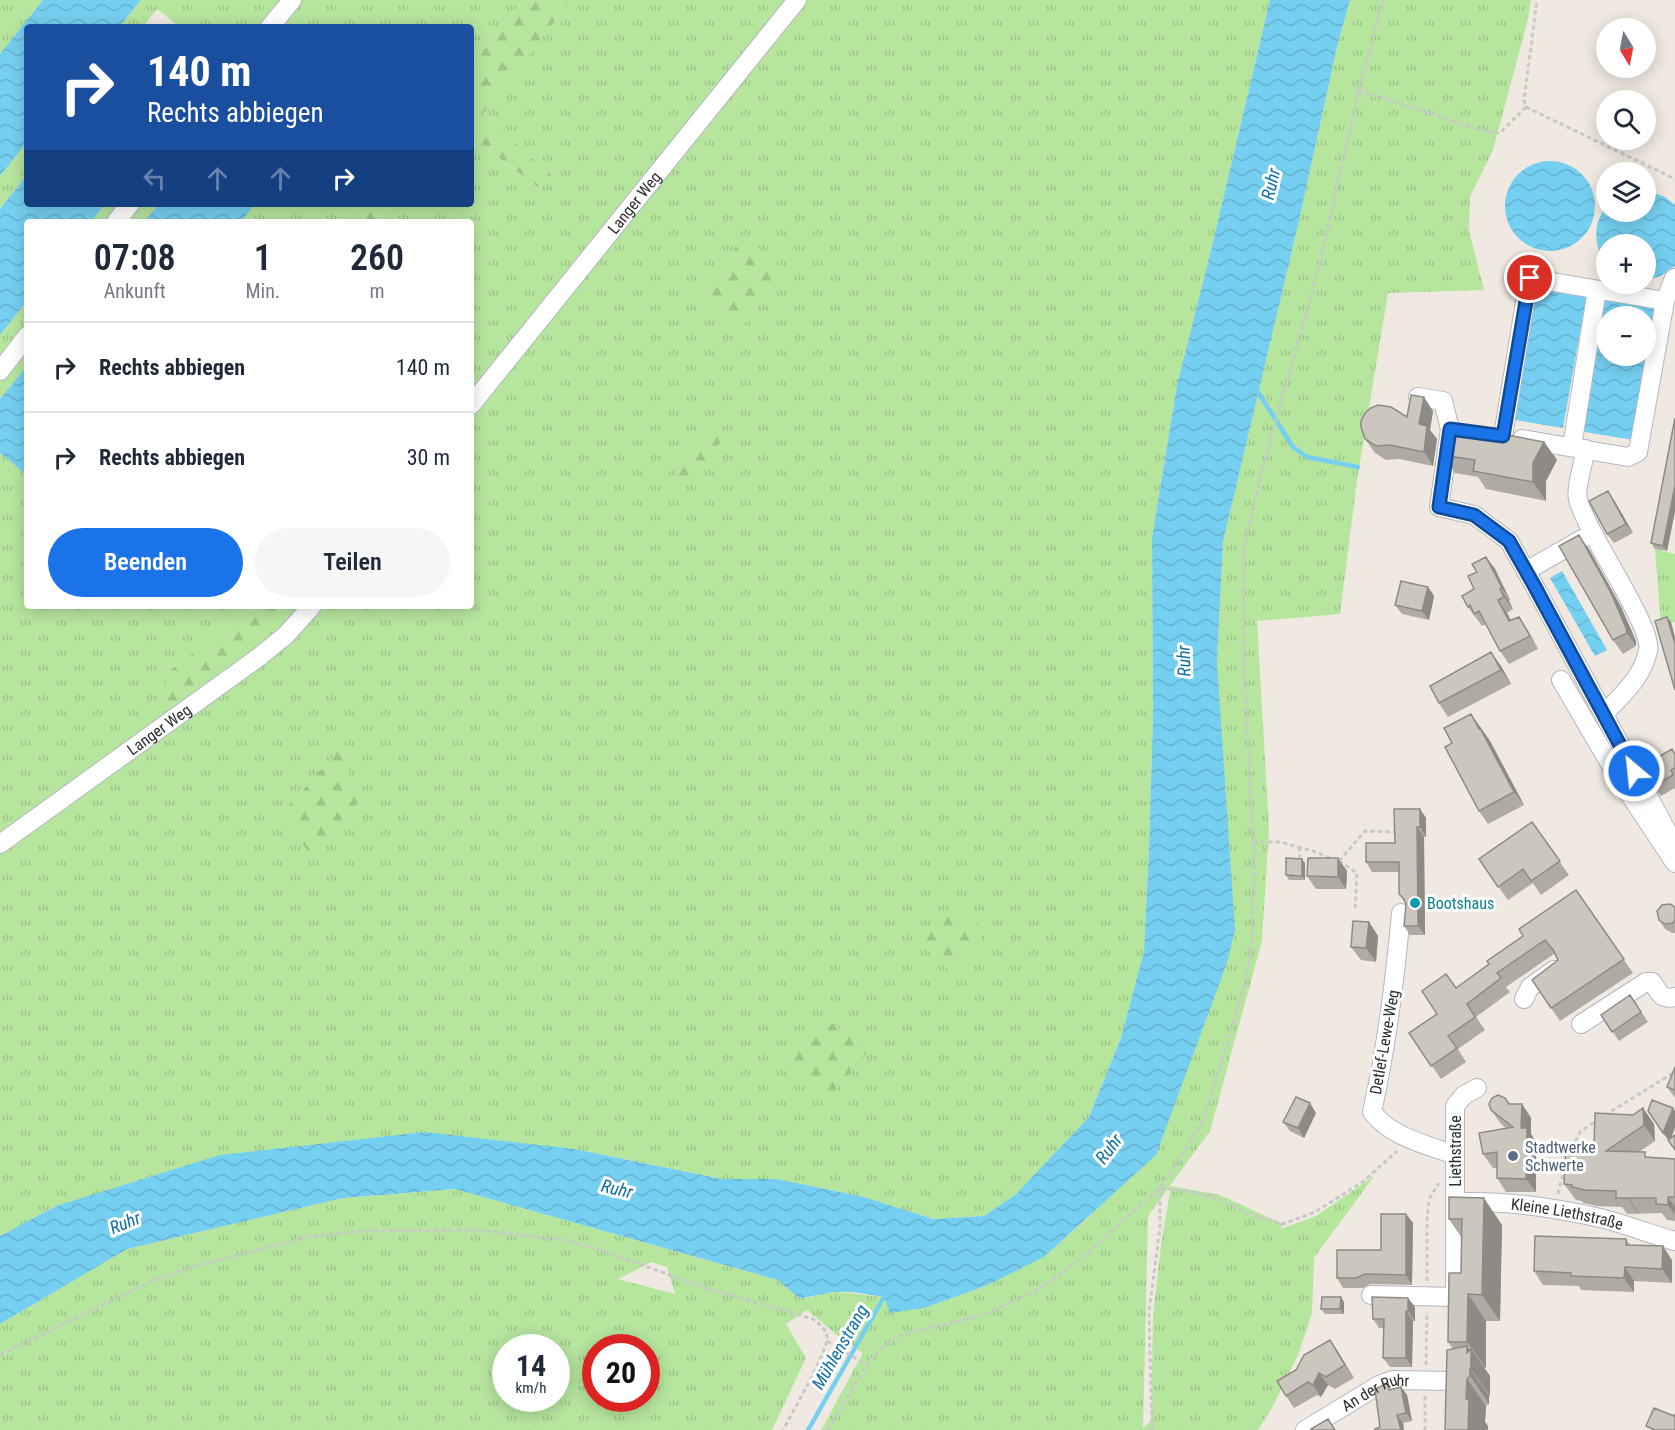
<!DOCTYPE html>
<html lang="de">
<meta charset="utf-8">
<style>
body{margin:0;font-family:"Roboto Condensed",sans-serif;background:#f6f6f7;color:#1f2937;height:100vh;display:flex;flex-direction:column;font-size:22px;white-space:nowrap}
*{box-sizing:border-box;margin:0}
p{font-size:20px;color:#747a83}
.icon{flex:none;width:33px;height:33px;fill:none;stroke:currentColor;stroke-width:2;stroke-linecap:round;stroke-linejoin:round}
.map{position:relative;flex:1;overflow:hidden}
.details{position:absolute;left:24px;top:219px;width:450px;height:390px;display:flex;flex-direction:column;background:#fff;border-radius:6px;box-shadow:0 3px 15px #0003}
.details>*{flex:none}
.banner{position:absolute;left:24px;top:24px;width:450px;height:183px;border-radius:6px;box-shadow:0 3px 15px #0003;background:#1a4fa0;color:#fff;overflow:hidden}
.needle{width:39px;rotate:170deg}
.fabs{position:absolute;left:1596px;top:18px;display:grid;gap:12px}
.fabs a{display:grid;place-items:center;width:60px;height:60px;border-radius:50%;background:#fff;box-shadow:0 3px 15px #0003;font-size:30px}
.speed{position:absolute;left:492px;top:1334px;display:flex;gap:12px;font-size:30px;font-weight:700;text-align:center}
.speed>*{display:grid;place-content:center;width:78px;height:78px;border-radius:50%;background:#fff;box-shadow:0 3px 15px #0003;line-height:1}
.speed small{font-size:15px;font-weight:400}
.speed .limit{border:9px solid #d22;background:#fff;color:#111}
.pin{position:absolute;display:grid;place-items:center;width:51px;height:51px;color:#fff;margin:-26px;border:3px solid #fff;border-radius:50%;box-shadow:0 2px 6px #0007}
.me{position:absolute;width:66px;margin:-33px;rotate:332deg;stroke-linejoin:round;filter:drop-shadow(0 0 4px #0008)}
.turn{display:flex;align-items:center;gap:21px;height:126px;padding:0 24px;font-size:27px}
.turn .icon{width:78px;height:78px;stroke-width:2.5}
.turn b{display:block;font-size:42px;line-height:51px}
.lanes{display:flex;align-items:center;height:57px;padding:0 24px;background:#0003;justify-content:center;gap:30px;direction:ltr}
.lanes .off{opacity:.35}
.eta{display:flex;justify-content:space-evenly;align-items:center;height:102px;text-align:center}
.eta b{font-size:36px;font-weight:600;line-height:42px}
.primary-button{display:flex;gap:12px;margin-top:auto;padding:12px 24px}
.primary-button a{flex:1;height:69px;border-radius:36px;background:#1a73e8;color:#fff;font-size:24px;font-weight:600;line-height:69px;text-align:center}
.primary-button a+a{background:#f6f6f7;color:#1f2937}
ul{padding:0;list-style:none}
li{display:flex;align-items:center;gap:18px;height:90px;padding:0 24px;border-top:2px solid #e0e1e3}
li div{flex:1}
li b{display:block;font-size:22px}
li em{font-style:normal}
.map>svg:first-child{display:block}
</style>
<div class="map">
<svg width="1675" height="1430" viewBox="0 0 1675 1430">
<defs>
<pattern id="grass-tufts" width="24" height="20" patternUnits="userSpaceOnUse" patternTransform="scale(1.5)"><rect width="24" height="20" fill="#b6e59e"/><path d="M3 7l-1-3M5 7V3M7 7l1-3M15 17l-1-3M17 17v-4M19 17l1-3" fill="none" stroke="#9dc588"/></pattern>
<pattern id="forest-firs" width="22" height="20" patternUnits="userSpaceOnUse" patternTransform="scale(1.5)"><rect width="22" height="20" fill="#b6e59e"/><path d="M5 1l3.5 6h-7zM16 11l3.5 6h-7z" fill="#9dc588"/></pattern>
<pattern id="water-waves" width="16" height="10" patternUnits="userSpaceOnUse" patternTransform="scale(1.5)"><rect width="16" height="10" fill="#75cff0"/><path d="M0 5q4-4 8 0t8 0" fill="none" stroke="#66b2ce"/></pattern>
</defs>
<rect width="100%" height="100%" fill="#efe9e1"/>
<!-- grass -->
<path fill="url(#grass-tufts)" fill-rule="evenodd" d="M0,0H43L0,54Z
M141,0H523L471,63V27H180L157,9L143,27H119Z
M571,0H1270L1212,246L1177,385L1152,538L1153,716L1149,849L1144,951L1121,1038L1089,1117L1015,1195L984,1216L933,1219L864,1197L777,1179H722L574,1149L56,1206L0,1236V453L27,475V606H260L253,607L167,673L291,622L275,606H471V222H377L395,204H471V137L539,188L552,175L481,115Z
M1350,0H1531L1528,19L1493,150L1470,197L1469,231L1484,290L1388,293L1357,480L1340,614L1257,621L1269,828L1262,941L1210,1131L1148,1216L1143,1428L1151,1421L1153,1315L1161,1245L1171,1186L1220,1195L1283,1224L1281,1229L1316,1216L1374,1176L1314,1258L1312,1313L1298,1355L1272,1408L1258,1430H821L863,1353L843,1340L807,1310L786,1324L806,1358L772,1430H0V1324L127,1249L343,1198L455,1189L778,1280L800,1298L812,1297L824,1293L839,1292L884,1297L924,1308L988,1285L1044,1257L1092,1214L1217,662L1223,542L1298,225L1337,47ZM652,1262L667,1267L675,1294L618,1279ZM506,1347H556V1398H506ZM596,1347H646V1398H596Z
M27,142V175L0,209V176Z
M105,204H159L144,222H91Z
M255,204H359L340,222H241Z
M27,301V366L0,399V335Z
M1655,549L1675,554V622L1661,626Z"/>
<!-- forest -->
<path fill="url(#forest-firs)" d="M523,0H571L482,115L552,175L539,188L471,137V63Z
M359,204H395L377,222H340Z
M744,236L784,270L740,330L697,296Z
M708,428L725,435L697,479L677,478L674,463Z
M275,606L291,623L172,714L165,692L167,673L253,607Z
M338,751L363,797L311,855L281,814Z
M955,905L986,932L954,974L918,942Z
M821,1015L869,1050L831,1094L786,1059Z"/>
<!-- water -->
<path fill="url(#water-waves)" fill-rule="evenodd" d="M43,0H141L119,27H27V142L0,176V54Z
M1270,0H1350L1337,47L1298,225L1223,542L1217,662L1235,930L1227,963L1156,1155L1044,1257L988,1285L924,1308L890,1313L884,1297C869,1295 853,1291 839,1292C825,1292 813,1297 799,1298L778,1280L455,1189L343,1198L127,1249L0,1324V1236L56,1206L220,1155L425,1132L574,1149L722,1179H777L864,1197L933,1219L984,1216L1015,1195L1089,1117L1121,1038L1144,951L1149,849L1153,716L1152,538L1177,385L1212,246Z
M1505 206a45 45 0 1 1 90 0a45 45 0 1 1-90 0Z
M27,175V204H105L91,222H27V301L0,335V209Z
M1646,190L1665,197L1675,205V266L1661,276L1646,280V244H1606V264C1594,246 1592,225 1606,207V212H1646Z
M159,204H255L241,222H144Z
M1532,283L1587,293L1563,428L1509,419Z
M1603,295L1657,305L1633,440L1579,431ZM1606,316H1646V356H1606Z
M27,366V475L0,453V399Z
M1562,571L1607,650L1595,656L1550,578Z"/>
<g fill="none" stroke-linecap="round" stroke-linejoin="round">
<!-- stream -->
<path stroke="#75cff0" stroke-width="4.5" d="M1256,389L1293,447L1307,457L1358,467
M808,1430L884,1297L889,1294"/>
<defs>
<g id="minor">
<path d="M270,27L292,0"/>
<path d="M116,222L130,204"/>
<path d="M0,371L27,336"/>
<path d="M1418,397L1443,401L1450,429L1439,507L1474,515L1509,541L1535,587L1675,846"/>
<path id="s1" d="M471,405L797,0"/>
<path d="M1503,436L1529,278L1665,301L1674,278"/>
<path d="M1522,439L1628,457L1638,452L1665,301"/>
<path d="M1572,447L1597,290"/>
<path d="M1586,449C1584,460 1575,490 1578,499C1586,533 1654,627 1648,651C1642,678 1622,695 1604,714"/>
<path d="M1526,571L1582,539"/>
<path d="M1561,680L1616,774L1675,863"/>
<path id="s2" d="M0,844L259,657L286,635L312,606"/>
<path d="M1401,913C1395,980 1387,1046 1372,1112C1391,1137 1427,1145 1455,1155"/>
<path d="M1524,999L1530,987L1554,970"/>
<path d="M1581,1024L1646,982H1652C1660,993 1660,1000 1675,997"/>
<path id="s3" d="M1463,1202C1508,1201 1556,1208 1600,1218C1625,1224 1650,1234 1675,1241"/>
<path d="M1371,1295L1455,1297"/>
<path d="M1455,1297V1106L1464,1095L1477,1088"/>
<path id="s4" d="M1305,1430L1379,1385L1393,1380L1454,1381"/>
</g>
</defs>
<!-- minor casing -->
<use href="#minor" stroke="#b4b7c1" stroke-width="20"/>
<!-- path -->
<path stroke="#c9c9c9" stroke-width="3" stroke-dasharray="4.5 3" stroke-linecap="butt" d="M1359,90L1487,132L1500,133L1526,107L1524,100L1537,0
M1526,107L1675,179
M1253,842H1280L1313,851L1332,859
M1299,847L1300,861
M1339,861L1357,873L1355,911
M1339,861L1365,831L1398,832
M1605,1115L1675,1072
M1572,1148L1580,1132L1597,1120
M1160,1188L1192,1192L1219,1199L1249,1214L1283,1224L1315,1212L1364,1181L1397,1151
M1558,1194L1566,1162
M1427,1281V1219L1429,1199L1439,1183
M827,1341L867,1365L880,1349L897,1337L911,1332L969,1319L988,1313L1028,1295L1049,1283L1090,1251L1160,1188L1192,1141L1203,1120L1237,1012L1247,976L1252,941L1254,856L1244,669L1243,565L1246,535L1274,426L1319,268L1359,90L1383,0
M0,1355L148,1283L189,1268L312,1236L366,1231L478,1230L563,1240L595,1248L703,1287L813,1319C819,1324 826,1328 827,1337C829,1349 791,1415 783,1430
M1426,1365L1427,1312
M1425,1396V1430
M828,1430L867,1365
M1152,1430L1149,1312L1160,1227V1188"/>
<!-- minor -->
<use href="#minor" stroke="#fff" stroke-width="18"/>
</g>
<!-- wall -->
<path fill="#afaba4" d="M1433,411L1430,430L1437,439L1433,466L1399,459L1386,460L1375,453L1365,439L1407,417Z
M1675,418V511L1667,551L1655,549L1651,543Z
M1482,428L1484,431L1544,442L1557,460L1546,481V501L1486,489L1478,477L1455,473L1442,455Z
M1614,500L1633,533L1614,543L1607,534Z
M1589,549L1621,607L1636,641V646L1623,654L1613,640Z
M1486,557L1495,569L1510,600L1509,601L1513,609L1507,613L1511,621L1527,629L1538,649L1509,664L1500,651L1486,624L1482,626L1468,607L1474,589L1477,572Z
M1428,587L1434,596L1429,620L1402,614L1395,605Z
M1501,666L1511,684L1448,717L1439,703Z
M1471,714L1490,741L1524,805L1488,824L1479,811Z
M1672,749L1675,753V788L1661,796L1654,786Z
M1420,809L1426,818V837H1424L1425,935H1410L1404,926L1406,904L1399,894V872H1372L1366,862L1395,843Z
M1532,822L1569,875L1541,895L1533,883L1508,900L1479,859Z
M1305,863V880H1289L1286,875Z
M1347,871L1346,889H1316L1307,876Z
M1576,890L1633,973L1560,1021L1532,980L1558,960L1554,954L1506,987L1510,992L1476,1017L1485,1030L1458,1049L1466,1062L1441,1079L1409,1033L1437,1014L1456,988L1489,964L1523,936Z
M1675,907V933H1672L1665,929L1659,920Z
M1369,922L1378,936L1376,962L1361,960L1351,947Z
M1630,995L1648,1022L1619,1041L1601,1015Z
M1675,1067V1098L1667,1087Z
M1509,1104H1522L1531,1118V1134L1536,1142V1192H1506L1497,1178V1168H1493L1483,1154L1506,1128L1501,1124L1491,1110Z
M1643,1108L1654,1124L1655,1141L1639,1152L1649,1158L1675,1159V1221L1667,1220L1662,1213L1627,1214L1622,1207L1597,1206L1583,1203L1582,1201L1576,1200L1564,1184L1594,1145Z
M1316,1113L1304,1138L1290,1131L1283,1122Z
M1449,1197L1502,1225L1500,1321H1486V1368H1484L1490,1376V1396H1489V1404L1486,1406L1485,1422L1488,1426V1430H1445L1453,1349L1448,1342L1461,1273V1237L1449,1219Z
M1406,1214L1413,1223L1412,1285L1371,1284L1363,1288H1343L1337,1278L1381,1250Z
M1626,1239L1630,1245L1672,1260V1283L1634,1281V1292L1581,1290L1579,1286L1543,1285L1534,1271Z
M1344,1302V1314H1325L1321,1309Z
M1415,1307V1321H1413L1412,1367H1390L1383,1358L1384,1328H1379L1373,1319Z
M1338,1352L1354,1378L1335,1389L1328,1385L1321,1397L1317,1395L1294,1408L1286,1396Z
M1401,1387L1407,1395L1412,1421L1403,1423L1404,1430H1375L1380,1427L1392,1389Z"/>
<!-- shaded-wall -->
<path fill="#8e8b86" d="M1424,397L1433,411L1430,430L1437,439L1433,466L1424,452L1419,424Z
M1544,442L1557,460L1546,481V501L1533,482V463Z
M1675,485V511L1667,551L1663,546Z
M1608,491L1614,500L1633,533L1626,524Z
M1579,535L1589,549L1621,607L1636,641V646L1627,633Z
M1486,557L1495,569L1510,600L1502,588Z
M1428,587L1434,596L1429,620L1422,611Z
M1500,589L1509,601L1513,609L1504,597Z
M1498,600L1507,613L1518,634L1509,621Z
M1519,617L1527,629L1538,649L1530,636Z
M1667,617L1671,622L1675,637V644Z
M1491,652L1501,666L1511,684L1501,670Z
M1471,714L1490,741L1524,805L1514,792Z
M1420,809L1426,818V837L1420,827Z
M1417,827L1424,837L1425,935L1418,926Z
M1338,858L1347,871L1346,889L1338,877Z
M1302,859L1305,863V880L1302,876Z
M1369,922L1378,936L1376,962L1366,948Z
M1310,1103L1316,1113L1304,1138L1298,1128Z
M1522,1104L1531,1118V1134L1536,1142V1192L1526,1179L1521,1128Z
M1643,1108L1654,1124L1655,1141L1644,1125Z
M1673,1108L1675,1111V1128L1670,1142L1663,1133Z
M1628,1197L1639,1213V1214L1628,1199Z
M1668,1197L1675,1207V1215L1668,1205Z
M1484,1198L1502,1225L1500,1321L1482,1295Z
M1406,1214L1413,1223L1412,1285L1406,1275Z
M1663,1246L1672,1260V1283L1662,1269Z
M1625,1267L1634,1281V1292L1624,1278Z
M1468,1294L1486,1321V1368L1467,1342Z
M1341,1297L1344,1302V1314L1340,1309Z
M1408,1298L1415,1307V1321L1408,1311Z
M1406,1311L1413,1321L1412,1367L1406,1358Z
M1330,1340L1338,1352L1354,1378L1345,1365Z
M1467,1346L1471,1352V1349L1490,1376V1396L1471,1369L1467,1353Z
M1470,1369L1489,1396V1404L1470,1376Z
M1319,1373L1328,1385L1321,1397L1313,1385Z
M1467,1379L1486,1406L1485,1422L1488,1426V1430H1468L1466,1399Z
M1401,1387L1407,1395L1412,1421L1406,1413Z
M1397,1415L1403,1423L1404,1430H1401Z"/>
<!-- building -->
<path fill="#cbc7bf" stroke="#8e8b86" stroke-width="1.5" d="M1411,395L1424,397L1419,424L1427,426L1424,452L1390,445L1376,446L1365,439L1361,427V421L1365,413L1371,408L1378,405L1391,407L1407,417Z
M1675,418V485L1663,546L1651,543Z
M1448,423L1482,428L1481,430L1544,442L1533,463V482L1473,471L1475,460L1442,455Z
M1608,491L1626,524L1607,534L1589,501Z
M1579,535L1611,593L1626,628L1627,633L1613,640L1559,546Z
M1486,557L1502,588L1500,589L1504,597L1498,600L1509,621L1519,617L1530,636L1500,651L1479,611L1474,614L1470,605L1468,607L1462,596L1474,589L1468,576L1477,572L1472,564Z
M1401,581L1428,587L1422,611L1395,605Z
M1667,617L1675,644V690L1655,621Z
M1491,652L1501,670L1439,703L1430,686Z
M1471,714L1479,729L1480,728L1514,792L1479,811L1445,747L1452,743L1444,728Z
M1672,749L1675,754V768L1671,770L1673,775L1654,786L1643,766Z
M1394,809H1420V827H1417L1418,926H1404L1406,904L1404,899L1399,894V862H1366V843H1395Z
M1532,822L1560,861L1531,881L1523,869L1498,887L1479,859Z
M1286,858L1302,859V876L1286,875Z
M1308,858H1338V877L1307,876Z
M1576,890L1624,959L1551,1008L1532,980L1558,960L1554,951L1545,940L1497,973L1501,978L1467,1004L1475,1017L1448,1036L1457,1048L1431,1066L1409,1033L1437,1014L1422,991L1446,974L1456,988L1489,964L1487,961L1523,936L1519,929Z
M1670,904L1675,907V920L1673,923L1665,924L1659,920L1657,911L1662,905Z
M1353,921L1369,922L1366,948L1351,947Z
M1630,995L1641,1012L1612,1032L1601,1015Z
M1675,1067V1090L1667,1087Z
M1498,1095L1505,1098L1509,1104H1522L1521,1128H1527L1526,1179L1497,1178V1152L1483,1154L1479,1133L1513,1127L1491,1110L1489,1104L1492,1098Z
M1296,1097L1310,1103L1298,1128L1283,1122Z
M1652,1100L1673,1108L1663,1133L1648,1111Z
M1643,1108L1644,1125L1606,1151L1645,1152V1157L1675,1159V1197H1668V1205L1656,1204V1198H1616V1191L1585,1190L1572,1187V1185L1564,1184L1566,1144L1594,1145L1595,1113L1633,1115Z
M1675,1135V1150L1668,1140Z
M1449,1197L1484,1198L1482,1295L1468,1294L1467,1342H1448L1449,1273H1461L1462,1219H1449Z
M1381,1214H1406V1275L1365,1274L1356,1278H1337V1250H1381Z
M1535,1236L1626,1239V1245L1663,1246L1662,1269L1625,1267L1624,1278L1571,1276V1273L1534,1271Z
M1322,1297H1341L1340,1309H1321Z
M1372,1297L1408,1298V1311H1406V1358H1383L1384,1319H1373Z
M1330,1340L1345,1365L1326,1377L1319,1373L1313,1385L1308,1382L1286,1396L1277,1381L1296,1370L1304,1355Z
M1467,1346V1353L1471,1349V1369H1470V1376L1467,1379L1466,1399H1469L1468,1430H1445L1447,1350Z
M1388,1383L1389,1390L1401,1387L1406,1413L1397,1415L1401,1430H1375V1429L1380,1427L1375,1389Z
M1654,1408L1674,1416L1675,1414V1430H1655L1646,1426Z
M1328,1419L1335,1430H1311V1429Z"/>
<g fill="none" stroke-linecap="round" stroke-linejoin="round">
<defs>
<path id="route" d="M1530,278L1503,436L1450,429L1439,507L1474,515L1509,541L1535,587L1634,771"/>
</defs>
<!-- route casing -->
<use href="#route" stroke="#114b97" stroke-width="15"/>
<!-- route -->
<use href="#route" stroke="#1a73e8" stroke-width="10"/>
</g>
<!-- markers -->
<circle fill="#0f9aa8" stroke="#fff" stroke-width="2" cx="1415" cy="903" r="6"/>
<circle fill="#5c6f8a" stroke="#fff" stroke-width="2" cx="1513" cy="1156" r="6"/>
<g text-anchor="middle" stroke-width="6" stroke-linejoin="round" paint-order="stroke">
<!-- street labels -->
<g font-size="16" fill="#2e2e2e" stroke="#fff">
<text dy="6" stroke="none"><textPath href="#s1" startOffset="260">Langer Weg</textPath></text>
<text dy="6" stroke="none"><textPath href="#s2" startOffset="196">Langer Weg</textPath></text>
<text transform="translate(1384 1042) rotate(-80)" y="6">Detlef-Lewe-Weg</text>
<text transform="translate(1455 1151) rotate(-90)" y="6">Liethstraße</text>
<text dy="6" stroke="none"><textPath href="#s3" startOffset="105">Kleine Liethstraße</textPath></text>
<text dy="6" stroke="none"><textPath href="#s4" startOffset="81">An der Ruhr</textPath></text>
</g>
<!-- culture labels -->
<g font-size="16" fill="#0d838f" stroke="#fff" text-anchor="start">
<text x="1427" y="909">Bootshaus</text>
</g>
<!-- service labels -->
<g font-size="16" fill="#4e5e75" stroke="#fff" text-anchor="start">
<text x="1525" y="1153">Stadtwerke<tspan x="1525" dy="18">Schwerte</tspan></text>
</g>
<!-- water labels -->
<g font-size="18" font-style="italic" fill="#0d6fa3" stroke="#fff">
<text transform="translate(1271 184) rotate(-77)" y="6">Ruhr</text>
<text transform="translate(1184 661) rotate(-92)" y="6">Ruhr</text>
<text transform="translate(1109 1149) rotate(-53)" y="6">Ruhr</text>
<text transform="translate(617 1189) rotate(13)" y="6">Ruhr</text>
<text transform="translate(125 1223) rotate(-22)" y="6">Ruhr</text>
<text transform="translate(840 1347) rotate(-60)" y="6">Mühlenstrang</text>
</g>
</g>
</svg>
<div class="fabs">
<a><svg class="needle" viewBox="-14 -14 28 28"><path d="M0-13l5 13h-10z" fill="#e53935"/><path d="M0 13l5-13h-10z" fill="#747a83"/></svg></a>
<a><svg class="icon" aria-label="search" viewBox="0 0 24 24"><circle cx="10" cy="10" r="6"/><path d="M15 15l6 6"/></svg></a>
<a><svg class="icon" aria-label="layers" viewBox="0 0 24 24"><path d="M12 4l9 5-9 5-9-5zM3 14l9 5 9-5"/></svg></a>
<a>+</a>
<a>−</a>
</div>
<div class="speed"><div>14<small>km/h</small></div><div class="limit">20</div></div>
<div class="pin" style="left:1530px;top:278px;background:#d93025"><svg class="icon" aria-label="arrive" viewBox="0 0 24 24"><path d="M6 21V4h12l-3 4 3 4H6"/></svg></div>
<svg class="me" style="left:1634px;top:771px" viewBox="-20 -20 40 40"><circle r="17" fill="#1a73e8" stroke="#fff" stroke-width="3"/><path d="M0-11L8 9 0 5-8 9z" fill="#fff"/></svg>
<div class="banner">
<div class="turn"><svg class="icon" aria-label="right" viewBox="0 0 24 24"><path d="M7 20v-9h11M14 6l5 5-5 5"/></svg><div><b>140 m</b>Rechts abbiegen</div></div>
<div class="lanes"><svg class="icon off" aria-label="left" viewBox="0 0 24 24"><path d="M17 20v-9H6M10 6l-5 5 5 5"/></svg><svg class="icon off" aria-label="ahead" viewBox="0 0 24 24"><path d="M12 20V5M6 11l6-6 6 6"/></svg><svg class="icon off" aria-label="ahead" viewBox="0 0 24 24"><path d="M12 20V5M6 11l6-6 6 6"/></svg><svg class="icon" aria-label="right" viewBox="0 0 24 24"><path d="M7 20v-9h11M14 6l5 5-5 5"/></svg></div>
</div>
<section class="details">
<div class="eta">
<div><b>07:08</b><p>Ankunft</p></div>
<div><b>1</b><p>Min.</p></div>
<div><b>260</b><p>m</p></div>
</div>
<ul>
<li><svg class="icon" aria-label="right" viewBox="0 0 24 24"><path d="M7 20v-9h11M14 6l5 5-5 5"/></svg><div><b>Rechts abbiegen</b></div><em>140 m</em></li>
<li><svg class="icon" aria-label="right" viewBox="0 0 24 24"><path d="M7 20v-9h11M14 6l5 5-5 5"/></svg><div><b>Rechts abbiegen</b></div><em>30 m</em></li>
</ul>
<div class="primary-button"><a>Beenden</a><a>Teilen</a></div>
</section>
</div>
